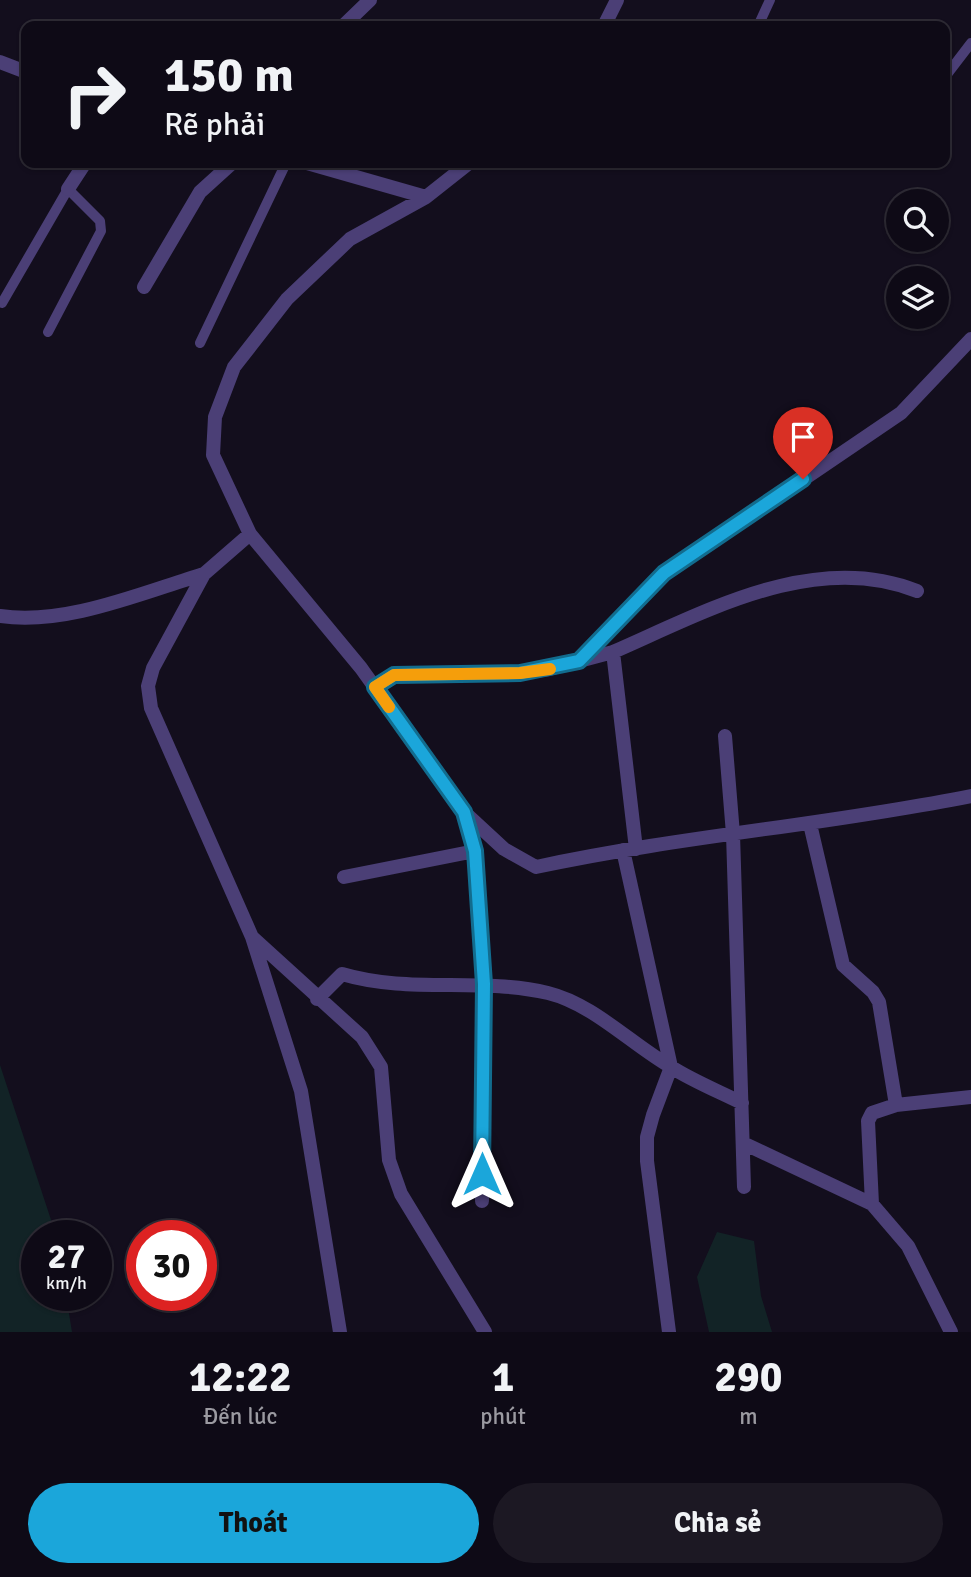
<!DOCTYPE html>
<html lang="vi">
<meta charset="utf-8">
<style>
body{margin:0;font-family:Signika,sans-serif;background:#1c1823;color:#f1f3f6;height:100vh;display:flex;flex-direction:column;font-size:26px;white-space:nowrap}
*{box-sizing:border-box;margin:0}
p{font-size:23px;color:#9b9aa1}
.icon{flex:none;width:38px;height:38px;fill:none;stroke:currentColor;stroke-width:2;stroke-linecap:round;stroke-linejoin:round}
.map{position:relative;height:1332px;overflow:hidden}
.details{display:flex;flex-direction:column;background:#0e0a16;flex:1}
.details>*{flex:none}
.guide{position:absolute;left:21px;top:21px;width:929px;height:147px;border-radius:14px;box-shadow:0 2px 5px #0004,0 0 0 2px #2e2b35;background:#0e0a16;color:#f1f3f6;overflow:hidden}
.buttons{position:absolute;left:886px;top:189px;display:grid;gap:14px}
.buttons a{display:grid;place-items:center;width:63px;height:63px;border-radius:50%;background:#0e0a16;box-shadow:0 2px 5px #0004,0 0 0 2px #2e2b35;font-size:35px}
.speed{position:absolute;left:21px;top:1220px;display:flex;gap:14px;font-size:35px;font-weight:700;text-align:center}
.speed>*{display:grid;place-content:center;width:91px;height:91px;border-radius:50%;background:#0e0a16;box-shadow:0 2px 5px #0004,0 0 0 2px #2e2b35;line-height:1}
.speed small{font-size:18px;font-weight:400}
.speed .limit{border:10px solid #d22;background:#fff;color:#111}
.pin{position:absolute;display:grid;place-items:center;width:60px;height:60px;color:#fff;margin:-72px -30px;border-radius:50% 50% 50% 0;rotate:-45deg;box-shadow:0 0 7px #0007}
.pin .icon{rotate:45deg}
.me{position:absolute;width:77px;margin:-38px;rotate:0deg;stroke-linejoin:round;filter:drop-shadow(0 0 5px #0008)}
.turn{display:flex;align-items:center;gap:24px;height:147px;padding:0 28px;font-size:32px}
.turn .icon{width:91px;height:91px;stroke-width:2.5}
.turn b{display:block;font-size:49px;line-height:60px}
.eta{display:flex;justify-content:space-evenly;align-items:center;height:119px;text-align:center}
.eta b{font-size:42px;font-weight:700;line-height:49px}
.primary-button{display:flex;gap:14px;margin-top:auto;padding:14px 28px}
.primary-button a{flex:1;height:80px;border-radius:42px;background:#1ba6da;color:#111;font-size:28px;font-weight:700;line-height:80px;text-align:center}
.primary-button a+a{background:#1c1823;color:#f1f3f6}
.map>svg:first-child{display:block}
</style>
<div class="map">
<svg width="971" height="1332" viewBox="0 0 971 1332">
<rect width="100%" height="100%" fill="#130e1d"/>
<!-- green -->
<path fill="#122326" d="M0,1065L56,1235L37,1236V1295H66L72,1332H0Z
M717,1232L754,1241L761,1296L772,1332H709L697,1277Z"/>
<g fill="none" stroke-linecap="round" stroke-linejoin="round">
<!-- service -->
<path stroke="#4b3f76" stroke-width="10" d="M758,26L770,0
M945,77L971,43
M2,303L68,189L100,221L101,231L48,332
M200,343L286,163"/>
<!-- minor -->
<path stroke="#4b3f76" stroke-width="14" d="M343,26L370,0
M604,26L617,0
M0,62L26,72
M307,163L426,197
M469,163L426,197L350,239L287,299L234,367L215,417L213,455L250,534L361,668L464,812L504,849L536,867C680,836 827,825 971,796
M68,189L85,163
M144,287L200,192L232,163
M250,534L204,574L153,668L148,686L151,708L252,937L301,1091L340,1332
M0,616C65,626 141,593 204,574
M579,661L664,574L901,413L971,339
M375,687L394,675L520,673L549,669L613,652
M725,736L733,834L744,1187
M465,814L475,851L484,984L482,1201
M636,849L613,652C705,612 815,550 917,591
M623,850L671,1067L653,1115L647,1137V1161L669,1332
M344,877L475,851
M253,938L362,1037L381,1067L389,1160L401,1194L485,1332
M317,999L342,974C409,994 480,977 548,993C593,1004 631,1044 671,1067C693,1081 718,1091 742,1103
M896,1105L971,1097
M743,1143L872,1204L868,1121L872,1113L896,1105L879,1002L873,992L843,965L810,824
M872,1204L908,1246L951,1332"/>
</g>
<g fill="none" stroke-linecap="round" stroke-linejoin="round">
<defs>
<path id="route" d="M482,1174L484,984L475,851L464,812L375,687L394,675L520,673L579,661L664,573L803,479"/>
</defs>
<!-- route casing -->
<use href="#route" stroke="#126c8e" stroke-width="18"/>
<!-- route -->
<use href="#route" stroke="#1ba6da" stroke-width="12"/>
<!-- slow -->
<path stroke="#f59e0b" stroke-width="12" d="M389,707L375,687L394,675L520,673L550,669"/>
</g>
</svg>
<div class="buttons">
<a><svg class="icon" aria-label="search" viewBox="0 0 24 24"><circle cx="10" cy="10" r="6"/><path d="M15 15l6 6"/></svg></a>
<a><svg class="icon" aria-label="layers" viewBox="0 0 24 24"><path d="M12 4l9 5-9 5-9-5zM3 14l9 5 9-5"/></svg></a>
</div>
<div class="speed"><div>27<small>km/h</small></div><div class="limit">30</div></div>
<div class="pin" style="left:803px;top:479px;background:#d93025"><svg class="icon" aria-label="arrive" viewBox="0 0 24 24"><path d="M6 21V4h12l-3 4 3 4H6"/></svg></div>
<svg class="me" style="left:482px;top:1174px" viewBox="-20 -20 40 40"><path d="M0-17L14 15 0 8-14 15z" fill="#1ba6da" stroke="#fff" stroke-width="4"/></svg>
<div class="guide">
<div class="turn"><svg class="icon" aria-label="right" viewBox="0 0 24 24"><path d="M7 20v-9h11M14 6l5 5-5 5"/></svg><div><b>150 m</b>Rẽ phải</div></div>
</div>
</div>
<section class="details">
<div class="eta">
<div><b>12:22</b><p>Đến lúc</p></div>
<div><b>1</b><p>phút</p></div>
<div><b>290</b><p>m</p></div>
</div>
<div class="primary-button"><a>Thoát</a><a>Chia sẻ</a></div>
</section>
